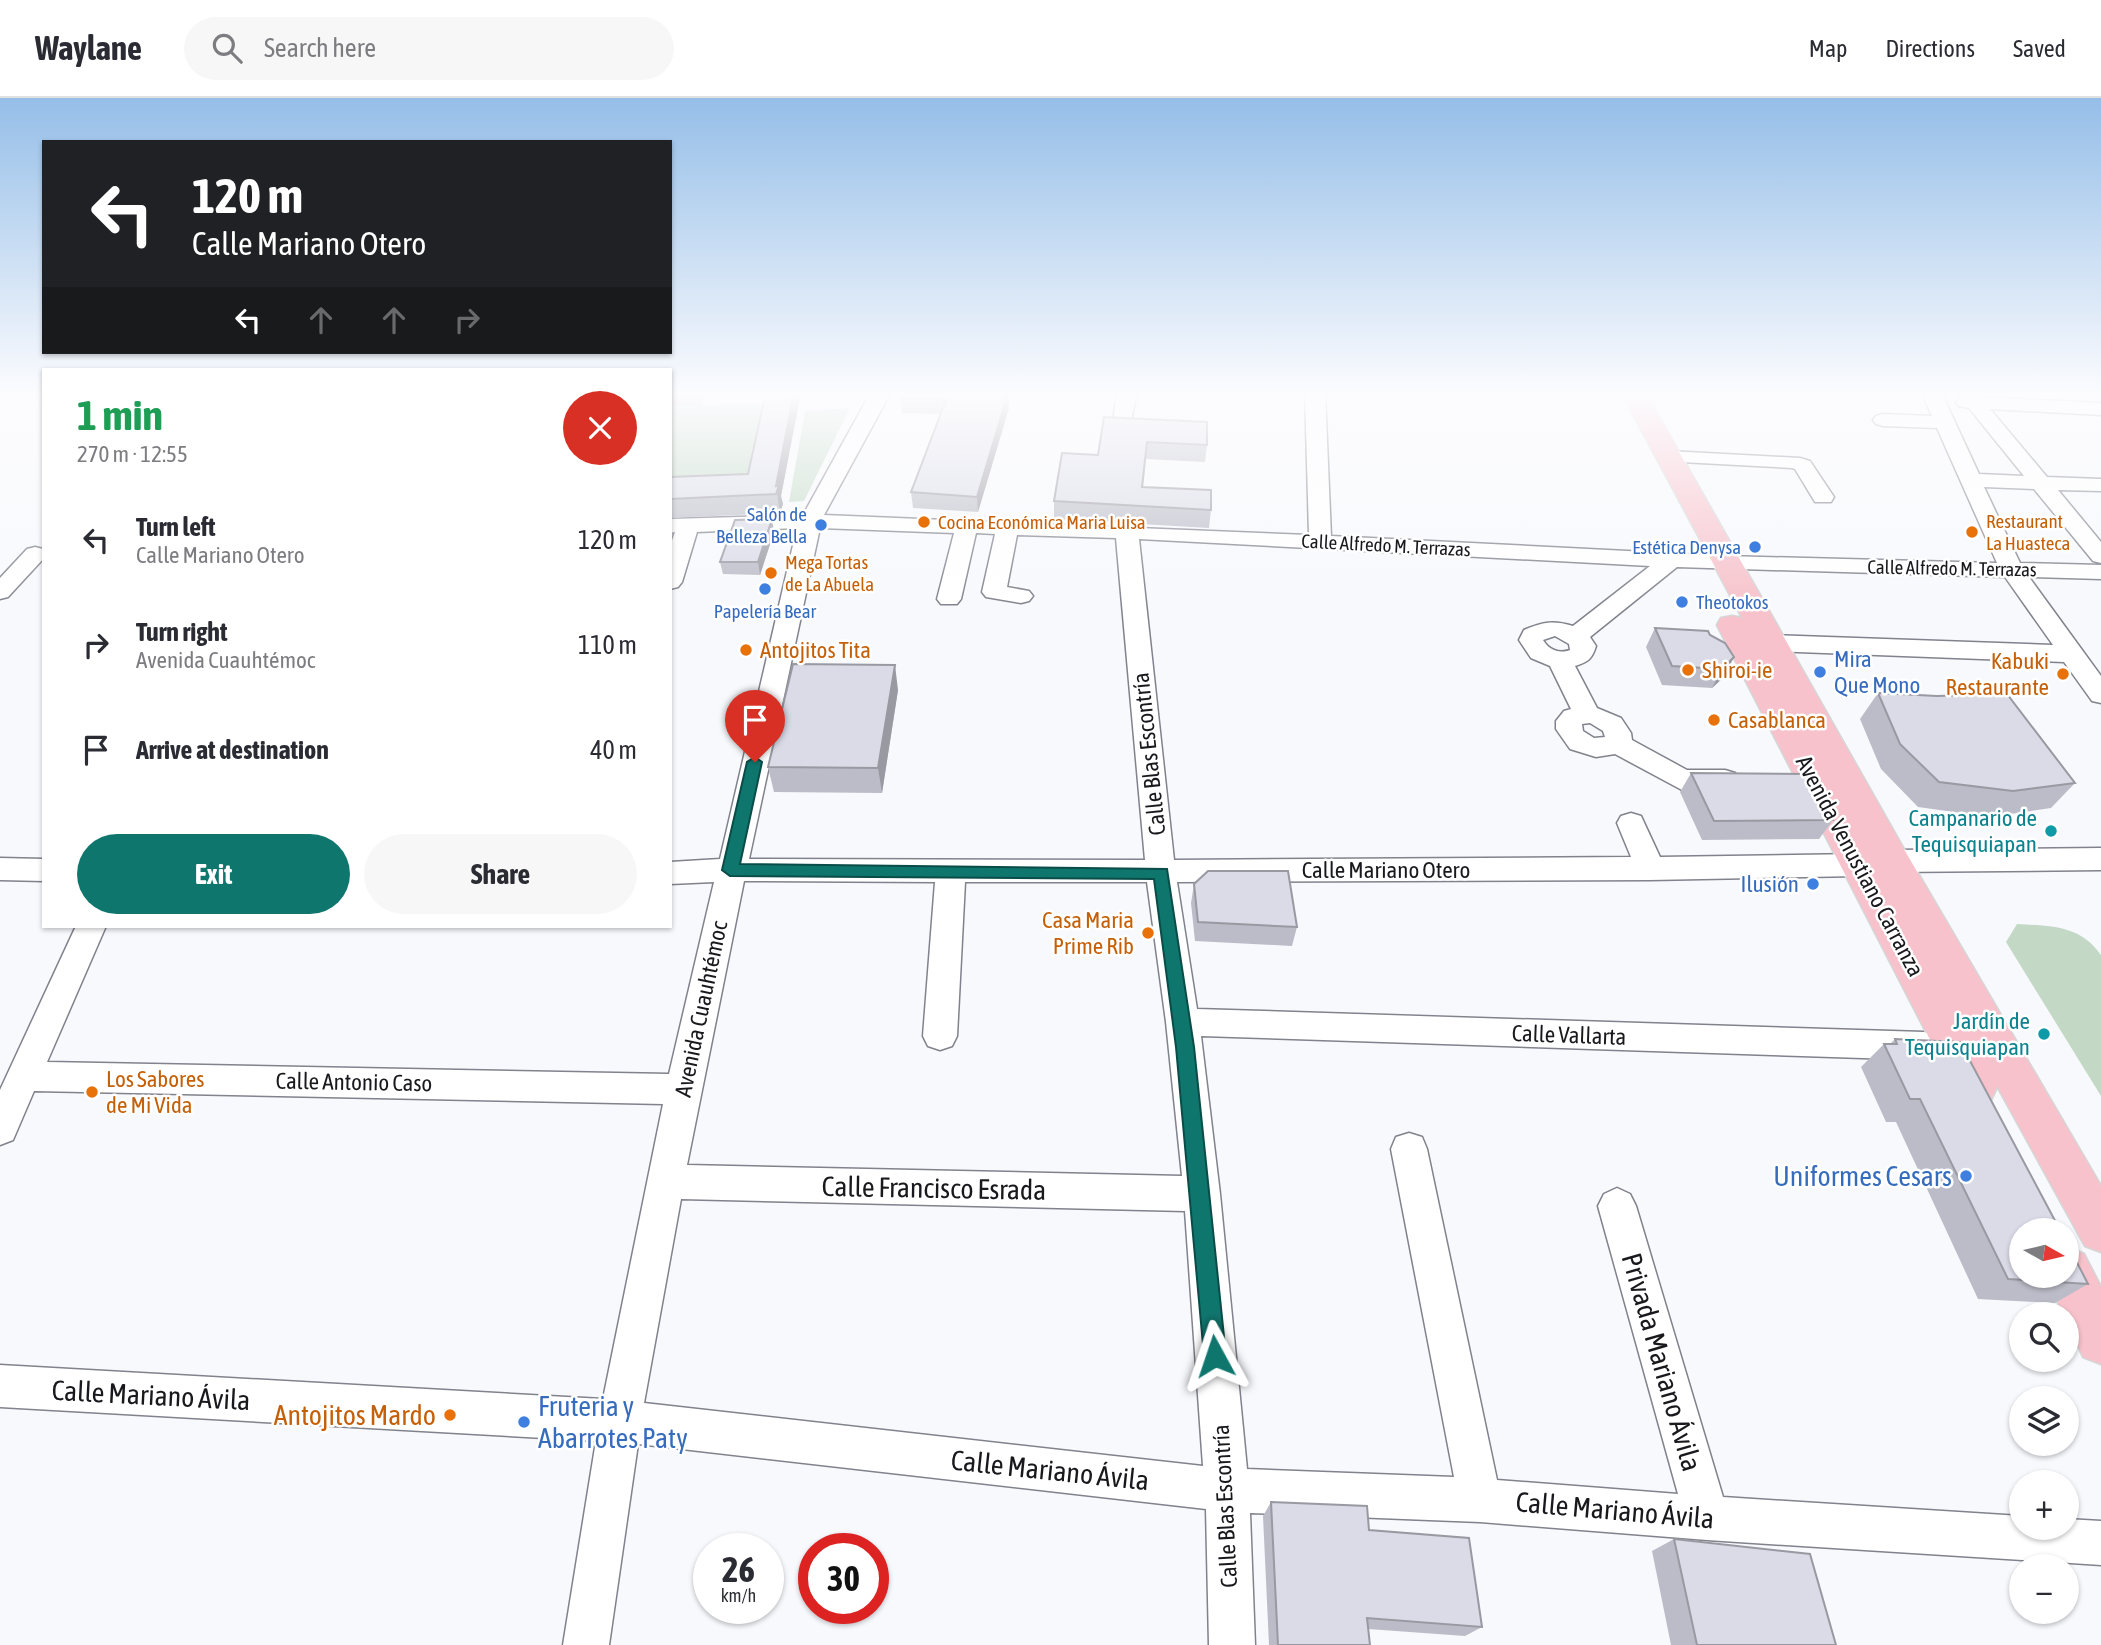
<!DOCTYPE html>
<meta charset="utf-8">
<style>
body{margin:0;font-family:"Asap Condensed",sans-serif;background:#f7f7f7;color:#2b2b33;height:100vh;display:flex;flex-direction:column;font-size:26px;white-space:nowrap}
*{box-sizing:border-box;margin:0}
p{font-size:23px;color:#7c7c81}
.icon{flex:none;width:38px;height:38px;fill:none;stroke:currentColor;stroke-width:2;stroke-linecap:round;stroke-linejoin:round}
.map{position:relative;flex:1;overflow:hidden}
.drawer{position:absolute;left:42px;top:270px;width:630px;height:560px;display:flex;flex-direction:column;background:#fff;border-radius:0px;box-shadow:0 2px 5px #0004}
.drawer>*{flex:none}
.hud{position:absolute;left:42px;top:42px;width:630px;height:214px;border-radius:0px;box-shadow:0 2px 5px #0004;background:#202124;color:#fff;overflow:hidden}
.needle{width:46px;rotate:98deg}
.controls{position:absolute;left:2009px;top:1120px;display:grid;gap:14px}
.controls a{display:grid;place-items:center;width:70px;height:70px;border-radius:50%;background:#fff;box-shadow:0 2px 5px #0004;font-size:35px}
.speed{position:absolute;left:693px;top:1435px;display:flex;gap:14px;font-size:35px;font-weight:700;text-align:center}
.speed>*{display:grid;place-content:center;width:91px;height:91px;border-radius:50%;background:#fff;box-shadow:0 2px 5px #0004;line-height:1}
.speed small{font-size:18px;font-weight:400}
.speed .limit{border:10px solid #d22;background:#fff;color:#111}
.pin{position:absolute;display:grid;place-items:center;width:60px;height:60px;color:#fff;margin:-72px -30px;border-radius:50% 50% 50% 0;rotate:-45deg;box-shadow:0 0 7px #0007}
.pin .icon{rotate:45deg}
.me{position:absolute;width:77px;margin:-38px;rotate:355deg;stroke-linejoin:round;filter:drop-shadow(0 0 5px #0008)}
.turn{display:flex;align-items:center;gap:24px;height:147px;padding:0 35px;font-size:32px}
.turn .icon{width:91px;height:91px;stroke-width:2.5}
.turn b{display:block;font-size:49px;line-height:60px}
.lanes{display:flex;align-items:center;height:66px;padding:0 35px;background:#0003;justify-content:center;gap:35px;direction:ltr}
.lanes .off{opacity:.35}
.round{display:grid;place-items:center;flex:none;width:74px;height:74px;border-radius:37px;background:#f7f7f7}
.overview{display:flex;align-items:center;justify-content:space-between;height:119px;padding:0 35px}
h1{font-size:42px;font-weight:700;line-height:52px;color:#1e9e55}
.action{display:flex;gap:14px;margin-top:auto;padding:14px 35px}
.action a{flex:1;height:80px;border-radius:42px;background:#0f766e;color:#fff;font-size:28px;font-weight:700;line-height:80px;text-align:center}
.action a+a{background:#f7f7f7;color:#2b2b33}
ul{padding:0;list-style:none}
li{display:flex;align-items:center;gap:21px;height:105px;padding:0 35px}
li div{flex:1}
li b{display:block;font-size:26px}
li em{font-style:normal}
header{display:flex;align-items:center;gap:42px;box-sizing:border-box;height:98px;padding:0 35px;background:#fff;border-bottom:2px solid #e1e1e2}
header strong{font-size:33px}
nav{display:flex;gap:38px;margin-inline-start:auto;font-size:24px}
.search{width:490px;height:63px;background:#f7f7f7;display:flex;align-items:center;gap:18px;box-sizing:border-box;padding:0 24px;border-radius:38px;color:#7c7c81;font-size:26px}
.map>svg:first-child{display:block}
</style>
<header>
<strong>Waylane</strong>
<div class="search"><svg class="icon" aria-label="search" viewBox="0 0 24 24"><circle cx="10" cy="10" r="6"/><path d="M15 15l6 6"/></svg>Search here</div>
<nav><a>Map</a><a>Directions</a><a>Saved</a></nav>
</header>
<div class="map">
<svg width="2101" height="1547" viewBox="0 0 2101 1547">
<rect width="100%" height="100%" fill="#f8f9fd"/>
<!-- green -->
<path fill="#c3d9c6" d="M771,305L752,395L670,398V308Z
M850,310L804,403L789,404L805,313Z
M2017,826C2051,828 2080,827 2101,857V998L2006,844Z"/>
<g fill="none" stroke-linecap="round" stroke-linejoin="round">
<defs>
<path id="minor" d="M871,294H891L824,417L1309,437L1305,294H1325L1331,438L1726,458L1997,465L1937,330L1883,328L1876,326L1873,322L1876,318L1883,316L1932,318L1921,294H1941L1979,376L2024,378L1969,310L1959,308L1956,304L1960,300L1956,294H1976L1980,299L2101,305V317L1990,311L2047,379L2101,381V393L2058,392L2101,444V465L2093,463L2034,391L1984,389L2020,465L2101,467V481L2029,479L2101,578V605L2092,603L2064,564L1770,553L1761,550L1758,545L1761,540L1770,537L2053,547L2005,479L1677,469L1590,539L1596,548C1592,561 1588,564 1575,568L1597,610L1621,620L1631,635L1632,642L1687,672H1725L1735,675L1739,682L1735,689L1725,692H1682L1615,656L1596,659L1570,651L1556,631V623L1564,613L1571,611L1550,568L1531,560L1519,542L1524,532C1543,524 1553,522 1573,528L1650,468L1139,441L1174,762L1631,759L1617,725L1621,718L1631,715L1641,718L1660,759L1859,756L1892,752L2101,750V772L1892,774L1859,778L1650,782L1177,784L1197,911L1924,934L1936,938L1941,948L1936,958L1924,962L1201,938L1220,1096L1247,1371L1454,1379L1391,1051L1396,1039L1409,1035L1422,1039L1427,1051L1497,1382L1678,1396L1598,1108L1604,1096L1617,1090L1630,1096L1636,1108L1723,1399L2021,1418V1430H2067V1421L2101,1423V1467L1707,1442L1480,1424L1250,1415L1255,1547H1209L1206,1411L638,1346L609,1547H563L596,1343L0,1309V1267L603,1301L663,1006L34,993L13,1042L0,1047V992L76,828H106L47,964L669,976L714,784L670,786V764L720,761L797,430L697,434L682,484L678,489L670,491V448L675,434L670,435V421L803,417ZM820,430L954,435L937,501L941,506H957L961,501L976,435L995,436L982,494L986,499L1021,505L1029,503L1033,498L1029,493L1007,489L1017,437L1116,440L1145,762L749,761ZM1555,538L1569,546L1570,552C1559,556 1549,552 1543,542ZM1590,625L1603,633L1605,639L1594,640L1583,633L1582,626ZM744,783L935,784L923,938L928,948L940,952L952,948L957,938L965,784H1147L1166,924L1182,1078L687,1067ZM681,1101L1185,1113L1203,1368L644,1305Z
M1117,294H1137L1130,328H1116L1113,324Z
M1669,353L1800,360L1810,363L1834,399L1831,404H1815L1795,371L1792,370L1662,363L1659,359L1662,355Z
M35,449L43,451L44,460L8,499L0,501V480L27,451Z
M0,760L44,761V783L0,782Z"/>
<path id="major" d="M1621,294H1645L1905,753L2101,1088V1154L2085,1148L1996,986L1997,989L1991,1002L1976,1008L1961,1002L1717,527L1721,520L1732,518L1743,520L1745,525Z
M2067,1149L2084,1156L2101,1189V1266L2083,1259L2067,1223V1216H2063L2046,1178H2067Z"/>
</defs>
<!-- minor casing -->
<use href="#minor" stroke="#80828c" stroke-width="3"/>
<!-- major casing -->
<use href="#major" stroke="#d6d6d6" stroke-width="3"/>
<!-- minor -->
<use href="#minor" fill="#fff" fill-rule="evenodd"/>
<!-- major -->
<use href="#major" fill="#f7c2cb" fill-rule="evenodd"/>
</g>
<!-- wall -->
<path fill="#bbbcc7" d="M670,294H702V307L670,308Z
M766,294H801L781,398L783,406L780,415L670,420V379L748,376Z
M903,294H996L1009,310L978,414L913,410L911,394L940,316L902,315L901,300Z
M1104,319L1207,347L1205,364L1146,361L1143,389L1211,412L1209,430L1054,421V403L1098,357Z
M772,421L774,434L760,477L723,476L720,464Z
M1655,530L1710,537L1725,545L1724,579L1712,590L1662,587L1646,549Z
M898,592L882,695L774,694L768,669Z
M1878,595L2075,685L2051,710L1990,719L1918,709L1881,671L1860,621Z
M1691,675L1833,722L1819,741L1702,742L1680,694Z
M1194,786L1297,829L1292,848L1195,843L1191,805Z
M1895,941L2088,1186L2055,1205L1978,1201L1896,1024H1886L1861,969L1884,946H1890Z
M1271,1404L1482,1529L1465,1538L1368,1531L1370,1547H1269L1263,1418Z
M1674,1441L1836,1547H1671L1652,1453Z"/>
<!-- shaded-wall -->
<path fill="#9999a2" d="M699,294H702V307Z
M794,294H801L781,398L783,406L780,415L776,388Z
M1008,295L1009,310L978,414L977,399Z
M772,421L774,434L760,477L758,464Z
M1734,559L1724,579L1712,590L1722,571Z
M895,567L898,592L882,695L878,670Z"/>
<!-- building -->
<path fill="#dadbe7" stroke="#9999a2" stroke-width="2" d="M766,294H794L776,388L779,387L776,396L670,401V379L748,376Z
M903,294H992L1008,295L977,399L911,394L946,302L901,300Z
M1104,319L1207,324V347L1147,344L1142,389L1211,392V412L1054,403L1062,355L1098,357Z
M772,421L758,464H720L735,422Z
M1655,530L1708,533L1710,537L1725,545L1734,559L1722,571L1672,568Z
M793,566L895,567L878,670L768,669Z
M1878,595L1937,598L2007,596L2075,685L2013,693L1939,684L1900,646Z
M1691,675L1807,676L1833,722L1714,723Z
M1208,773H1288L1297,829L1198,824L1194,786Z
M1895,941L1960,944L2060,1132H2021V1178H2067V1145L2088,1186L2008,1181L1920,1001H1910L1884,946H1897Z
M1271,1404L1367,1408L1369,1432L1469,1440L1482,1529L1367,1520L1370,1547H1278Z
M1674,1441L1810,1456L1836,1547H1697Z"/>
<!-- sky -->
<linearGradient id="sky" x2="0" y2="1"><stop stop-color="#95bee8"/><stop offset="0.58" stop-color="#fcfcfe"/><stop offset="1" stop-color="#fcfcfe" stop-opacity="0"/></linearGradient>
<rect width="2101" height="511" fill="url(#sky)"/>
<!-- route -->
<path fill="#0f766e" stroke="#0a4d48" stroke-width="2" d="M755,659L762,664L740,766L1167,771L1194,949L1226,1258L1223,1265L1215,1268L1208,1265L1204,1258L1176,949L1154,781L730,778L722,772L747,664Z"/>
<!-- markers -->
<g fill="#e8710a" stroke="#fff" stroke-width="2.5">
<circle cx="924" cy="424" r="7"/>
<circle cx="1972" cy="434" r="7"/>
<circle cx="771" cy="475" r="7"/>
<circle cx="746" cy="552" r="7"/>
<circle cx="1688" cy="572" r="7"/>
<circle cx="2063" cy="576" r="7"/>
<circle cx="1714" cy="622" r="7"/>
<circle cx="1148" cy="835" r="7"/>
<circle cx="92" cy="994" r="7"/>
<circle cx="450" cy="1317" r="7"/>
</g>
<g fill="#3f7fe0" stroke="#fff" stroke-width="2.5">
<circle cx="821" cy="427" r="7"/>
<circle cx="1755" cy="449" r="7"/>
<circle cx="765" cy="491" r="7"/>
<circle cx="1682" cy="504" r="7"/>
<circle cx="1820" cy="574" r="7"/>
<circle cx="1813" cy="786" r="7"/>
<circle cx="1966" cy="1078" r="7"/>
<circle cx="524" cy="1324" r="7"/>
</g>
<g fill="#0f9aa8" stroke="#fff" stroke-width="2.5">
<circle cx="2051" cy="733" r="7"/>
<circle cx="2044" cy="936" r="7"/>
</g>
<g text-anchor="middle" stroke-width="5" stroke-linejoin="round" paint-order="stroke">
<!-- far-shop labels -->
<g font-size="19" fill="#366cbe" stroke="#fff" text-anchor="end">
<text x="807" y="423">Salón de<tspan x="807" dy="22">Belleza Bella</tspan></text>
<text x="1741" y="456">Estética Denysa</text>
<text x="1696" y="511" text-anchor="start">Theotokos</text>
<text x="765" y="520" text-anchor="middle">Papelería Bear</text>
</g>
<!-- far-food labels -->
<g font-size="19" fill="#c56008" stroke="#fff" text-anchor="start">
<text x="1986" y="430">Restaurant<tspan x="1986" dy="22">La Huasteca</tspan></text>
<text x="938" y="431">Cocina Económica Maria Luisa</text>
<text x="785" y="471">Mega Tortas<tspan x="785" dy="22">de La Abuela</tspan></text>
</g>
<!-- far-street labels -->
<g font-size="19" fill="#19191d" stroke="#fff">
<text transform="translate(1386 447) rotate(3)" y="7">Calle Alfredo M. Terrazas</text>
<text transform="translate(1952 470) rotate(1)" y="7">Calle Alfredo M. Terrazas</text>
</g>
<!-- food labels -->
<g font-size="23" fill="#c56008" stroke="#fff" text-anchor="start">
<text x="760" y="560">Antojitos Tita</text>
<text x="2049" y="571" text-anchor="end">Kabuki<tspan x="2049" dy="26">Restaurante</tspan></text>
<text x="1702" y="580">Shiroi-ie</text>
<text x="1728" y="630">Casablanca</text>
<text x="1134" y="830" text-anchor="end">Casa Maria<tspan x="1134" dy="26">Prime Rib</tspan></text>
<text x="106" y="989">Los Sabores<tspan x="106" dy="26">de Mi Vida</tspan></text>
</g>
<!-- shop labels -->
<g font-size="23" fill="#366cbe" stroke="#fff" text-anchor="start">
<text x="1834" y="569">Mira<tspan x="1834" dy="26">Que Mono</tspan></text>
<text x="1799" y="794" text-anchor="end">Ilusión</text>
</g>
<!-- street labels -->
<g font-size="23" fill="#19191d" stroke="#fff">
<text transform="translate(1149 656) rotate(-96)" y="8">Calle Blas Escontría</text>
<text transform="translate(1860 768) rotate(62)" y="8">Avenida Venustiano Carranza</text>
<text x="1386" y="780">Calle Mariano Otero</text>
<text transform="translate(701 911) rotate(-78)" y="8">Avenida Cuauhtémoc</text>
<text transform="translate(1569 937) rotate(2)" y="8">Calle Vallarta</text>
<text transform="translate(354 984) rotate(1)" y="8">Calle Antonio Caso</text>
<text transform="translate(1225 1408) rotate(-93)" y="8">Calle Blas Escontría</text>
</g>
<!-- culture labels -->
<g font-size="23" fill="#0d838f" stroke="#fff" text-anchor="end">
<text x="2037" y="728">Campanario de<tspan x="2037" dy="26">Tequisquiapan</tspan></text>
<text x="2030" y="931">Jardín de<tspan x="2030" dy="26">Tequisquiapan</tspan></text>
</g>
<!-- near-shop labels -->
<g font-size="28" fill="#366cbe" stroke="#fff" text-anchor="end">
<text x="1952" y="1088">Uniformes Cesars</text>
<text x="538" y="1318" text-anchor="start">Fruteria y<tspan x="538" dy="32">Abarrotes Paty</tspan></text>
</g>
<!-- near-street labels -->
<g font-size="28" fill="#19191d" stroke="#fff">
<text transform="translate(934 1090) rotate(1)" y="10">Calle Francisco Esrada</text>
<text transform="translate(1662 1264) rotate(74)" y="10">Privada Mariano Ávila</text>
<text transform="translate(151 1297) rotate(3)" y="10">Calle Mariano Ávila</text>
<text transform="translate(1050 1372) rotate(6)" y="10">Calle Mariano Ávila</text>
<text transform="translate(1615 1412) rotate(5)" y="10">Calle Mariano Ávila</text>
</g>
<!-- near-food labels -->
<g font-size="28" fill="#c56008" stroke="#fff" text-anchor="end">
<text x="436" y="1327">Antojitos Mardo</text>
</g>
</g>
</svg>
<div class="controls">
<a><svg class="needle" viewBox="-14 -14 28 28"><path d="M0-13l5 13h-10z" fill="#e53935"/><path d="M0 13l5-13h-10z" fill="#7c7c81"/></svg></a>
<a><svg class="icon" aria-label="search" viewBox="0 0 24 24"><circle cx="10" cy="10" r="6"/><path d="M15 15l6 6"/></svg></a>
<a><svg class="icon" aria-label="layers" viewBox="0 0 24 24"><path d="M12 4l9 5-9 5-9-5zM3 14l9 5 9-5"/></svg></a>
<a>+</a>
<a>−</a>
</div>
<div class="speed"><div>26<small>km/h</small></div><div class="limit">30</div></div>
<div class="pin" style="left:755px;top:664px;background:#d93025"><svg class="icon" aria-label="arrive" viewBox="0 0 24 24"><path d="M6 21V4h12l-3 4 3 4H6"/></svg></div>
<svg class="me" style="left:1215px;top:1258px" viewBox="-20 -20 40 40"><path d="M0-17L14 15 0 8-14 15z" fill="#0f766e" stroke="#fff" stroke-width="4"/></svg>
<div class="hud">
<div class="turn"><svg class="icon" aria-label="left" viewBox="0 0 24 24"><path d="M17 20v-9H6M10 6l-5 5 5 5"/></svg><div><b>120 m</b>Calle Mariano Otero</div></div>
<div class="lanes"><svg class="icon" aria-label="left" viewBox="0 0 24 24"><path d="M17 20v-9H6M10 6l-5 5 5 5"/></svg><svg class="icon off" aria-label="ahead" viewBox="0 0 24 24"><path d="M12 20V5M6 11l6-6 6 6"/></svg><svg class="icon off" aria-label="ahead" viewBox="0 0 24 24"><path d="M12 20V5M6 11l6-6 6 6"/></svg><svg class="icon off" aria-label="right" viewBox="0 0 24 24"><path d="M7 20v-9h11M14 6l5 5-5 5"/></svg></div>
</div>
<section class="drawer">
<div class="overview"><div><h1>1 min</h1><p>270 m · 12:55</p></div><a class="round" style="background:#d93025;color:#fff"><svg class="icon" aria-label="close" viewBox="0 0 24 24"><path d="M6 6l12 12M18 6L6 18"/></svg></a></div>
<ul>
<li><svg class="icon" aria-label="left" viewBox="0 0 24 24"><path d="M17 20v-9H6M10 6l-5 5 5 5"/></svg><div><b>Turn left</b><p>Calle Mariano Otero</p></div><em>120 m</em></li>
<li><svg class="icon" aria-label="right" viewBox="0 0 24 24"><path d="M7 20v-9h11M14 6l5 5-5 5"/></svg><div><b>Turn right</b><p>Avenida Cuauhtémoc</p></div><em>110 m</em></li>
<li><svg class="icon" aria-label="arrive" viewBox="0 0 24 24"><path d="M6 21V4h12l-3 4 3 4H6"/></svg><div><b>Arrive at destination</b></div><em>40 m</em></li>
</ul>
<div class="action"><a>Exit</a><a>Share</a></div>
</section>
</div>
